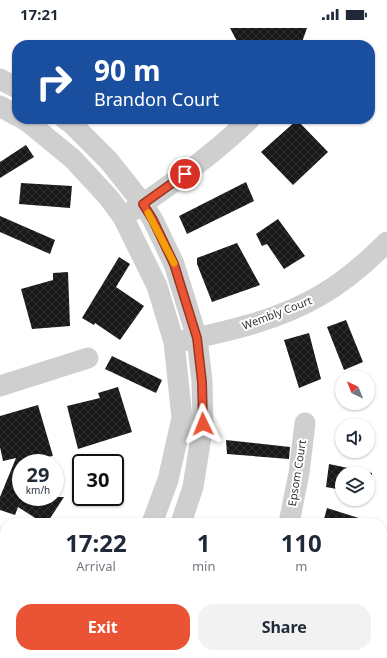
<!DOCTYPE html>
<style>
body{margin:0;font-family:"Noto Sans",sans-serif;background:#f2f2f3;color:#1f2937;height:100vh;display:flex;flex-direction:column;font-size:15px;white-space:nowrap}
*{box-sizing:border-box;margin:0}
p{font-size:13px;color:#747a83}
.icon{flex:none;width:22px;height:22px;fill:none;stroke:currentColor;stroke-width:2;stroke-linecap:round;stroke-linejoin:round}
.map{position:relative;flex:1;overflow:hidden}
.side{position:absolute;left:0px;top:490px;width:387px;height:140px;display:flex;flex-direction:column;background:#fff;border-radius:16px 16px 0 0;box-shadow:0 1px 3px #0004}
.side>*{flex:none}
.top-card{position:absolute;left:12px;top:12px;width:363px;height:84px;border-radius:16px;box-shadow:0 1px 3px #0004;background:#1a4fa0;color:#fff;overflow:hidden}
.needle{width:26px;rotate:317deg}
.fabs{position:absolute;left:335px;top:342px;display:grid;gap:8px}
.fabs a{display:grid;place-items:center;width:40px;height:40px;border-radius:50%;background:#fff;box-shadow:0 1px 3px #0004;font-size:20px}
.speed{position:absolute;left:12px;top:426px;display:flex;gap:8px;font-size:20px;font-weight:700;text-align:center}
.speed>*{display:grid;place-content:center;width:52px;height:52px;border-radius:50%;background:#fff;box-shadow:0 1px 3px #0004;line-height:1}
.speed small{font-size:10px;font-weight:400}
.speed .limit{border:2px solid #111;border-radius:6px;background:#fff;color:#111}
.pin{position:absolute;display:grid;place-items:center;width:34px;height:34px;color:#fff;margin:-17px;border:2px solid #fff;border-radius:50%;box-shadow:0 1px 4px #0007}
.me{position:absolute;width:44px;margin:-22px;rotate:358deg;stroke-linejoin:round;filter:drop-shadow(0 0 3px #0008)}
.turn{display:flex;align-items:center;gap:14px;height:84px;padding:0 16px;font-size:18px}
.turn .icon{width:52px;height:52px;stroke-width:2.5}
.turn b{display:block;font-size:28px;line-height:34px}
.eta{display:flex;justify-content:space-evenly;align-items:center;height:68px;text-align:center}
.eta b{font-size:24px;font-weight:700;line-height:28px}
.action{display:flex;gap:8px;margin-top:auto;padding:8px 16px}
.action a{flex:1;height:46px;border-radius:16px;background:#ea5334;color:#fff;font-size:16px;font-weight:700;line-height:46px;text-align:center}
.action a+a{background:#f2f2f3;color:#1f2937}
.status{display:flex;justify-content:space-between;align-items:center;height:28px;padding:0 20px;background:#fff;direction:ltr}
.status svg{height:11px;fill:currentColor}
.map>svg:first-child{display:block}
</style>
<div class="status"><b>17:21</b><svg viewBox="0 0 49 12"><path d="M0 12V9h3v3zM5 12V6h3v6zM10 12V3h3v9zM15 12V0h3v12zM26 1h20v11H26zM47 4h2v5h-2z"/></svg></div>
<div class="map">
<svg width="387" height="630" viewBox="0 0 387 630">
<defs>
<pattern id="building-cross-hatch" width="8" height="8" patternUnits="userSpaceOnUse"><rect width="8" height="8" fill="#191919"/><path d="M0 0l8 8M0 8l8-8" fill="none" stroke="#323232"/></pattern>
</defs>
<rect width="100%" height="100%" fill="#fff"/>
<!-- building -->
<path fill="url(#building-cross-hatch)" d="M230,0H307L301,17H293L285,14L262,17H239Z
M297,92L328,124L293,157L261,124Z
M26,117L34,129L0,150V134Z
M246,154L254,173L187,206L179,188Z
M21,155L72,158L70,180L19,176Z
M0,188L55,212L50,226L0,204Z
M278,191L305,228L284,241L267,216L262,218L256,206Z
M237,215L260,257L212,274L197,236V230Z
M119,229L130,236L116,259L144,278L120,312L95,295L94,297L82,290Z
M68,244L70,298L32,301L21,261L53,252V245Z
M346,292L363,334L344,342L327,299Z
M309,305L321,351L299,360L284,312Z
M112,328L162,352L156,365L105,341Z
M118,359L132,404L78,421L67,378L100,370L98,365Z
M38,377L53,428L21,433V469H64L47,495H43L18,479L15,487L0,482V469L16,430L3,433L0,419V388Z
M226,412L290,419L289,431L227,426Z
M329,436L372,445L370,468L368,467V445H342V462L326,459Z
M327,480L365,492V495H323Z"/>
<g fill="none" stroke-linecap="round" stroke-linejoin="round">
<!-- minor -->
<path stroke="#cfcfcf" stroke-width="21" d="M0,51L17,60
M0,78L17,88
M23,91L28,94L73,131L109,170L123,189L157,258L174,314L182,390L168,452L152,495
M65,91L72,96L109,133L143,176L153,192L174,236L197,310L202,353L203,396L193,459L181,495
M132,183C174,155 214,126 250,91
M182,313C229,303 279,292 321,267C345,253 367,234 387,214
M0,358L88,330
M289,495L299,445L305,395
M0,522L5,524
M382,595L387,598
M133,625L139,630
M382,625L387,629
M74,630L78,625
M108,630L113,625"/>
</g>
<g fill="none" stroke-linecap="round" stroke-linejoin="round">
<defs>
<path id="route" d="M185,146L143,176L153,192L174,236L197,310L202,354L203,396"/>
</defs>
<!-- route casing -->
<use href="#route" stroke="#983622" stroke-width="10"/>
<!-- route -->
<use href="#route" stroke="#ea5334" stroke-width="7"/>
<!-- slow -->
<path stroke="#f59e0b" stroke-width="7" d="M148,185L174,235"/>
</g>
<g text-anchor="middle" stroke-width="4" stroke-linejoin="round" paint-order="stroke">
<!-- street labels -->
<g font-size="11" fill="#323232" stroke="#fff">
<text transform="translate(277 285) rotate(-21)" y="4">Wembly Court</text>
<text transform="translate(297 445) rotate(-81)" y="4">Epsom Court</text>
</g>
</g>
</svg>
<div class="fabs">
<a><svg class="needle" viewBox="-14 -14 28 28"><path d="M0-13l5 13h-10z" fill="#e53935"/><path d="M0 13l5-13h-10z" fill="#747a83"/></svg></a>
<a><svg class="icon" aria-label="sound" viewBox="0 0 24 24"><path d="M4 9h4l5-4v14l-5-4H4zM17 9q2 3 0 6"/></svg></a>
<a><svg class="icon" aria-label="layers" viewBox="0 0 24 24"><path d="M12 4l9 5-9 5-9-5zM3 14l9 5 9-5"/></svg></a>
</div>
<div class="speed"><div>29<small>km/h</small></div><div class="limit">30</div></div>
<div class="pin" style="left:185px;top:146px;background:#d93025"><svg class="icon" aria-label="arrive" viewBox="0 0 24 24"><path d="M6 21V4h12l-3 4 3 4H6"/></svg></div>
<svg class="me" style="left:203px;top:396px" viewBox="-20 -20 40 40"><path d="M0-17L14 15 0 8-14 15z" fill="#ea5334" stroke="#fff" stroke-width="4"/></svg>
<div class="top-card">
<div class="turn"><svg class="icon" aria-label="right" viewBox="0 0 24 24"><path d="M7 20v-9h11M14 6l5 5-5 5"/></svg><div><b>90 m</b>Brandon Court</div></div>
</div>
<section class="side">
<div class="eta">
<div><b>17:22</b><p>Arrival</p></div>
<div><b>1</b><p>min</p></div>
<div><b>110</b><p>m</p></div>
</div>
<div class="action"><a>Exit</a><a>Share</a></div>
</section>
</div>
